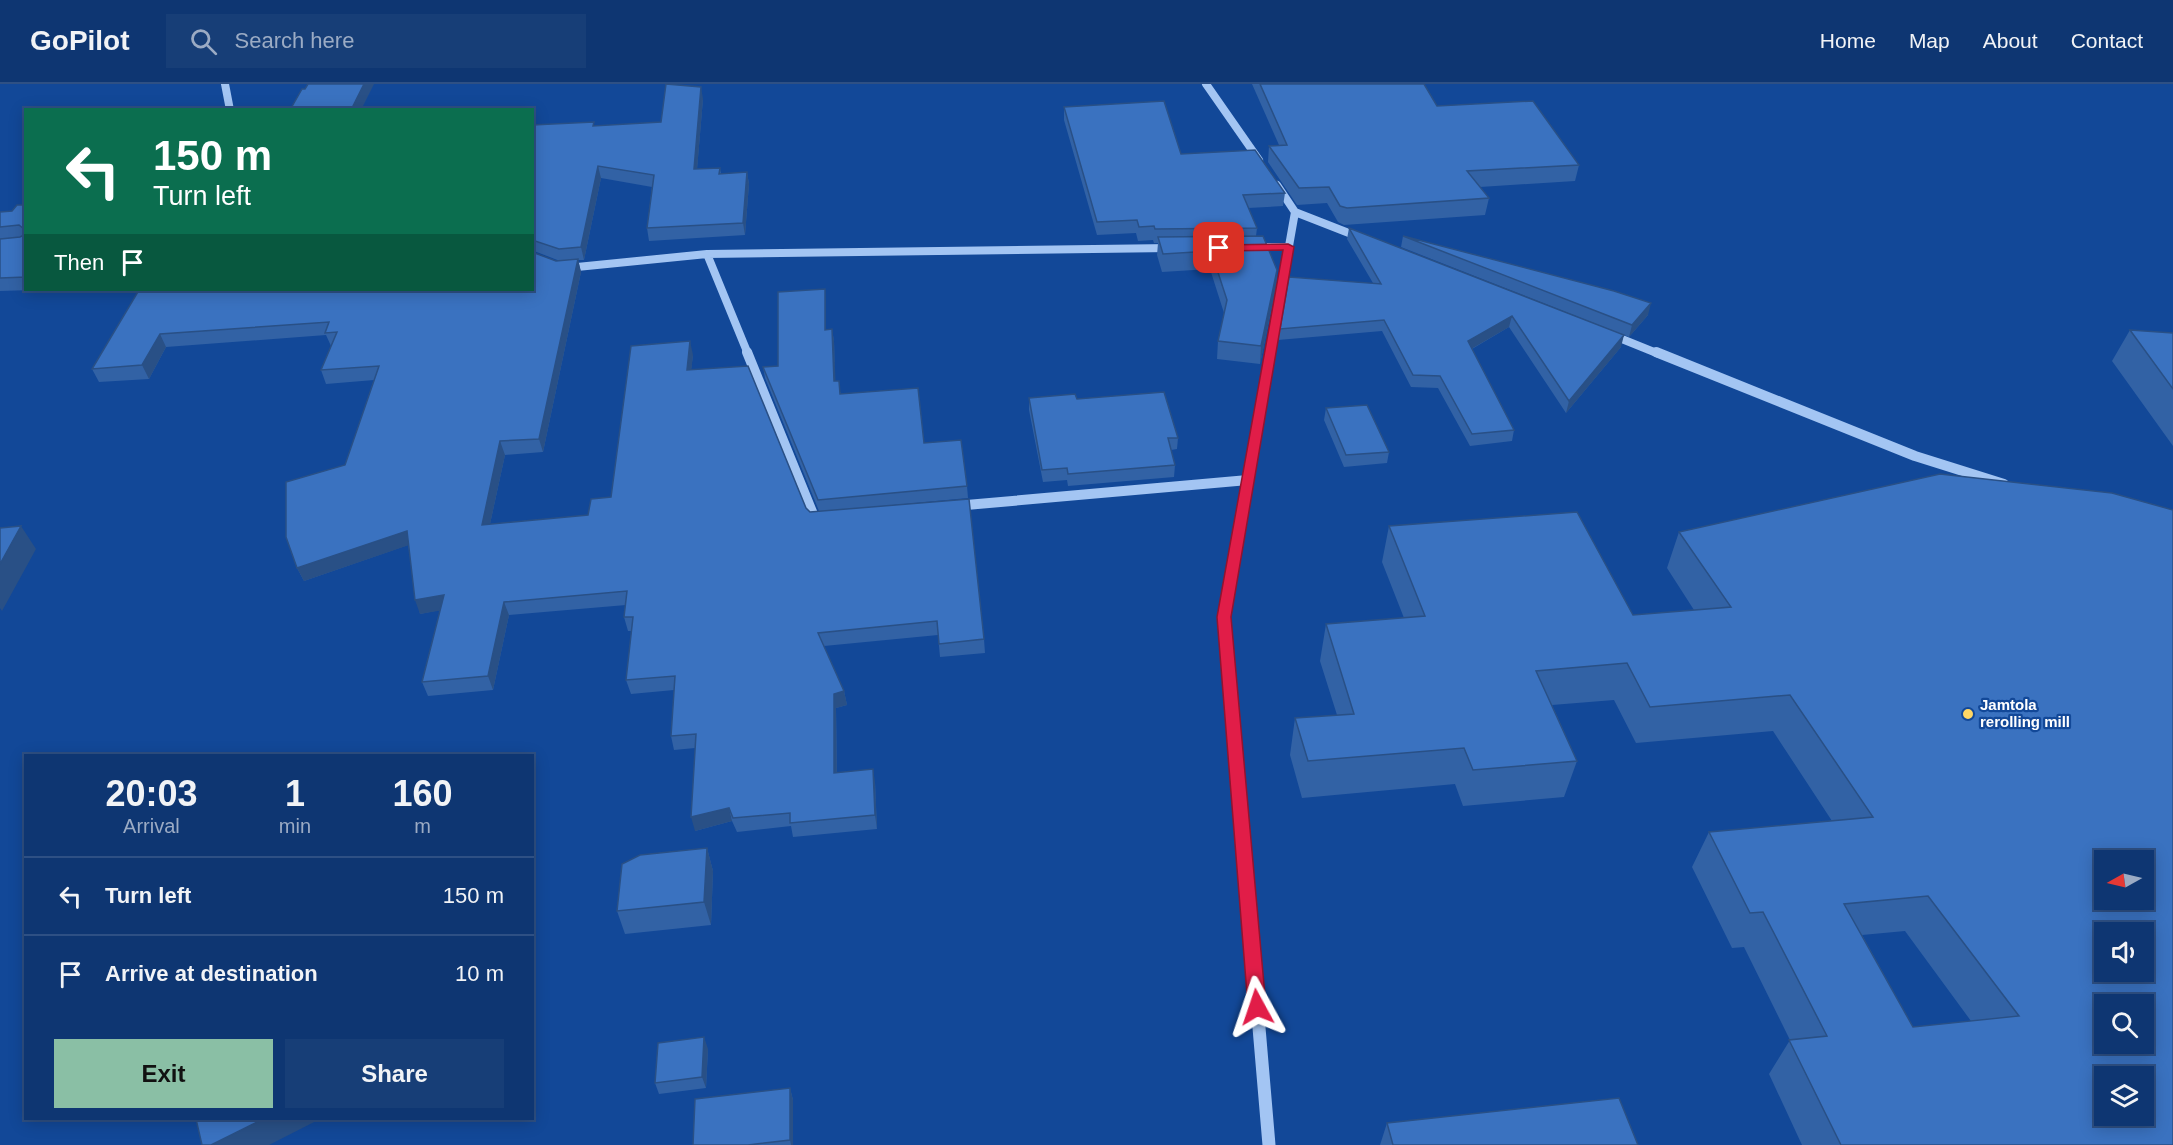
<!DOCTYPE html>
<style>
body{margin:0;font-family:Arial,sans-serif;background:#173e77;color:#f1f3f6;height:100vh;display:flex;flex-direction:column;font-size:22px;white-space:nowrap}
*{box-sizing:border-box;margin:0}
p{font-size:20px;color:#9babc4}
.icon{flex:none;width:33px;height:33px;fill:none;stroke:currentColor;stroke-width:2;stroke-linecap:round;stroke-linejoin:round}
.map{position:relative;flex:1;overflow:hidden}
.drawer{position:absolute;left:24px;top:670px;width:510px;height:366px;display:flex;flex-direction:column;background:#0e3672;border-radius:0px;box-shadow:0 3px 15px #0003,0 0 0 2px #2e5084}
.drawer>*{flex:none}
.hud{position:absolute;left:24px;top:24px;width:510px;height:183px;border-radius:0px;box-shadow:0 3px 15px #0003,0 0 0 2px #2e5084;background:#0b6e4f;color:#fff;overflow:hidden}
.needle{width:39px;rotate:262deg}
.tools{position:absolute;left:2094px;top:766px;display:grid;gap:12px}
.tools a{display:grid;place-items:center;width:60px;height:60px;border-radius:0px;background:#0e3672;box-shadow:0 3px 15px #0003,0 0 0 2px #2e5084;font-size:30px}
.pin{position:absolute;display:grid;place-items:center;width:51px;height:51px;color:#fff;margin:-26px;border-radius:12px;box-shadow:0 3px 9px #0006}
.me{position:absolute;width:66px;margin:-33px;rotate:355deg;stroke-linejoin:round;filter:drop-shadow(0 0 4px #0008)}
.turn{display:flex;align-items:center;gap:21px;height:126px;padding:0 30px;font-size:27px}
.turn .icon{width:78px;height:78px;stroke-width:2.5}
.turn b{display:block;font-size:42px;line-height:51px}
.then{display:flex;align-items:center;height:57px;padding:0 30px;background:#0003;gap:12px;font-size:22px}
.eta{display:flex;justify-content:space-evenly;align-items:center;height:102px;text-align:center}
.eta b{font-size:36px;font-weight:700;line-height:42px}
.button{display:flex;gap:12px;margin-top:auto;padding:12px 30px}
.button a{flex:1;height:69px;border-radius:0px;background:#8abfa5;color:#111;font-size:24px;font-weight:700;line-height:69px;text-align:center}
.button a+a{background:#173e77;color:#f1f3f6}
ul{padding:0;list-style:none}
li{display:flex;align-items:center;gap:18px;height:78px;padding:0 30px;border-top:2px solid #2e5084}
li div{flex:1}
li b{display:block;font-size:22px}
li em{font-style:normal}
header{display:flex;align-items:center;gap:36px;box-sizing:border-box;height:84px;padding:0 30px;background:#0e3672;border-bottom:2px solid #2e5084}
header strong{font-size:28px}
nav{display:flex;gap:33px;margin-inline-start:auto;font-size:21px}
.search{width:420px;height:54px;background:#173e77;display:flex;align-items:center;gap:15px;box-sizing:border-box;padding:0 21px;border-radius:0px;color:#9babc4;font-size:22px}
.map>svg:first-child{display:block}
</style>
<header>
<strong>GoPilot</strong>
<div class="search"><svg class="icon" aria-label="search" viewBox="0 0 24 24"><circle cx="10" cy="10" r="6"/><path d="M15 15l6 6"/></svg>Search here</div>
<nav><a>Home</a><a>Map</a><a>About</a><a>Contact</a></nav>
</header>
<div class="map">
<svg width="2173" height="1061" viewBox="0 0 2173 1061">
<rect width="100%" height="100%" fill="#124898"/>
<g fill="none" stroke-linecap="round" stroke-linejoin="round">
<!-- minor-far2 -->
<path stroke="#a3c5f3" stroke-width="8" d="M225,0L230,26
M1206,0L1259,76
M1277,101L1295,128L1359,153
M1256,163H1288
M707,170L1171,164
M567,184L707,170L748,270
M1612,251L1659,270
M1270,270L1295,128"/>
<!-- minor-far1 -->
<path stroke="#a3c5f3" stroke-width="10" d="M747,268L815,435H820
M1656,268L1915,372L2004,400
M955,422L1248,396
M1231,616L1224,533L1270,268"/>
<!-- minor -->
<path stroke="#a3c5f3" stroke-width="13" d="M1231,615L1269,1061"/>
</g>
<!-- wall -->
<path fill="#3262a5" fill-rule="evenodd" d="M1252,0H1424L1437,22L1579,81L1575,97L1480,103L1489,114L1485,131L1344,141L1338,138L1327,119L1297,121L1268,78L1269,62L1279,61Z
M703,15L697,85L720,84L721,90L747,88L749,100L745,151L649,157L647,144L652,103L601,94L584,176H578L581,188L543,368L505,371L490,440L588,431L611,413L693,271L691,286L806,424L810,428L819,427L765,294L763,283L778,282L826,216V246L832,245L834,257L835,297L841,310L924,359L967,402L968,414L872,423L984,555L985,569L940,573L938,551L824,562L844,607L847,621L836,624L837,689L875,698L877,745L793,753L791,742L737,748L732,737L695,747V664L674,666L671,652L674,606L631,610L626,596L632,547H628L624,533L626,521L509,531L493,606L428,612L422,598L440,526L420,530L408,461L304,497L297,484L345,381L374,296L326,300L321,286L331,262L326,251L166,263L149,295L99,298L92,285L139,206L560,177L534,167L532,168V41L595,42L661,38Z
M1064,23L1181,70L1285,109L1283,122L1248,124L1257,144L1256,152L1277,186L1276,203L1260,280L1217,275L1218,257L1224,229L1210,185L1162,188L1157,171L1158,159H1154L1153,156L1138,157L1136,149L1097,151L1064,36Z
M26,121V206H32L0,207V128L12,127Z
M1349,144L1621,263L1566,329L1509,243L1472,265L1514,346L1512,357L1470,362L1438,304L1411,303L1382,247L1278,256L1280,245L1373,199L1347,155Z
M1403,152L1648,231L1629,253L1401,163Z
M2130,246L2173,249V362L2112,277Z
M1029,314L1077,315L1178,354L1177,365L1171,366L1175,381L1174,393L1068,402L1067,396L1043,398L1029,326Z
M1326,324L1389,368L1387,379L1344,383L1324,336Z
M1389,442L1633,531L1694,526L1667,484L1679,448L2173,1061H1802L1769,990L1790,956L1744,863L1732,864L1692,783L1709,748L1832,737L1773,647L1636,659L1614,616L1552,621L1577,677L1564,713L1463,722L1455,700L1302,714L1290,671L1295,634L1337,631L1320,577L1326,540L1404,534L1382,478ZM1905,847L1971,937L1913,943L1862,851Z
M707,764L713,787L711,841L625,850L617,827Z
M708,965L706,1004L659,1010L655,999Z
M790,1004L793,1016V1061H693Z
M1387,1039L1638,1061H1380Z"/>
<!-- shaded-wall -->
<path fill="#295086" d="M364,0H374L361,26H351Z
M701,3L703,15L696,98L694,85Z
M598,82L601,94L584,176L581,163Z
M747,88L749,100L745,151L743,139Z
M578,175L581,188L543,368L539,355Z
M1277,186L1276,203L1260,280L1261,262Z
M825,205L826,216V257L825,246Z
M1651,219L1648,231L1629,253L1632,241Z
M1512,232L1509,243L1466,268L1468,257Z
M832,245L834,257L836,309L834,297Z
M160,250L166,263L149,295L142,281Z
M1624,251L1621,263L1566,329L1569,317Z
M690,257L693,271L690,299L687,286Z
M500,357L505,371L487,454L482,441Z
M21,442L36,465L2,527L0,524V480Z
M407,447L412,460L304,497L297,484Z
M444,511L449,525L420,530L415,516Z
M504,518L509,531L493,606L488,592Z
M844,607L847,621L836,624L837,702L834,689V610Z
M873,685L875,698L877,745L875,731Z
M729,724L732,737L695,747L691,733Z
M707,764L713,787L711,841L704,818Z
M704,953L708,965L706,1004L702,993Z
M790,1004L793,1016V1061H791L790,1056Z
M263,1035H320L269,1061H211Z"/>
<!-- building -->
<path fill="#3a72c0" stroke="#295086" stroke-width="1.5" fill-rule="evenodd" d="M308,0H364L351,26H290L302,5H305Z
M666,0L701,3L694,85L720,84L719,90L747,88L743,139L647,144L654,91L598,82L581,163L559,165L532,156V41L594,38L593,42L661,38Z
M1260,0H1424L1437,22L1533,17L1579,81L1467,87L1489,114L1347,124L1340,122L1329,103L1299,104L1269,62L1287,61Z
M1164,17L1181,70L1255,66L1285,109L1243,111L1257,144L1155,145L1154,142L1139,143L1137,136L1097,138L1064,23Z
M17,121H26V193L0,194V155L20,153L24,151V145L19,141L0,143V128L12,127Z
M1349,144L1624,251L1569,317L1512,232L1468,257L1514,346L1472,350L1440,292L1413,291L1384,236L1280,245L1289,193L1381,200Z
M1263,152L1277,186L1261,262L1218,257L1227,216L1211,167L1163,170L1158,153Z
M1403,152L1614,207L1651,219L1632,241Z
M532,168L556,177L578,175L539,355L500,357L482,441L588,431L591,415L611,413L631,262L690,257L687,286L748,282L806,424L810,428L969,415L984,555L939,560L937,537L818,549L844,607L834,610V689L873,685L875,731L790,739V729L733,734L729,724L691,733L696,650L671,652L675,592L626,596L633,533H624L627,507L504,518L488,592L422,598L444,511L415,516L407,447L297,484L286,453V398L345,381L379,282L321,286L337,248L325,249L329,238L160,250L142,281L92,285L139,206H532Z
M825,205V246L832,245L834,297H839L840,310L918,304L924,359L961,356L967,402L818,416L763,283L778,282V208Z
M2130,246L2173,249V305Z
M1164,308L1178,354H1168L1175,381L1068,390L1067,384L1042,386L1029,314L1075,310L1077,315Z
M1367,321L1389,368L1346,371L1326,324Z
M1940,390L2112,409L2173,426V1061H1841L1789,956L1827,952L1763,828L1750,829L1709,748L1873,733L1790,611L1650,623L1627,579L1536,587L1577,677L1473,686L1464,664L1308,677L1295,634L1354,630L1326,540L1425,532L1389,442L1577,428L1633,531L1731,523L1679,448ZM2104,777H2144V816H2104ZM1928,812L2019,932L1913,943L1844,820ZM2104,849H2144V888H2104ZM2104,921H2144V960H2104ZM2104,993H2144V1032H2104Z
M21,442L0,480V444Z
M707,764L704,818L617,827L622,780L640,771Z
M704,953L702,993L655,999L658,959Z
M790,1004V1056L748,1061H693L695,1015Z
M1619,1014L1638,1061H1393L1387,1039Z
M196,1035H263L211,1061H202Z"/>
<!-- route -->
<path fill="#e11d48" stroke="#92132f" stroke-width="1.5" d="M1288,160L1294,163L1231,533L1266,923L1263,929L1257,931L1251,929L1248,923L1217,533L1283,166L1219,167L1213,164L1219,161Z"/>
<!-- markers -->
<circle fill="#ffd765" stroke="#124898" stroke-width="2" cx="1968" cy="630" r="6"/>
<g text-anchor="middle" stroke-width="4.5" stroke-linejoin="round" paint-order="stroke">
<!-- poi labels -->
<g font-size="15" font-weight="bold" fill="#fff" stroke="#124898" text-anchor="start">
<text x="1980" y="626">Jamtola<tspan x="1980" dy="17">rerolling mill</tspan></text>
</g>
</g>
</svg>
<div class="tools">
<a><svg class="needle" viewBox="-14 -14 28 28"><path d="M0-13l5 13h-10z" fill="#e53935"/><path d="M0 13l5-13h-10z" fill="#9babc4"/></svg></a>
<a><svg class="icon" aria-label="sound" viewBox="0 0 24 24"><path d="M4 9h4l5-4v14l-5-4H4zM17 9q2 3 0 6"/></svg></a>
<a><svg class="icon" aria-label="search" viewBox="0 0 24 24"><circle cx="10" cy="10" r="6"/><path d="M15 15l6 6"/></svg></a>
<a><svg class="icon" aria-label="layers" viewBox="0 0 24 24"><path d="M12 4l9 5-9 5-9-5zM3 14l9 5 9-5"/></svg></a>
</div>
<div class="pin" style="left:1219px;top:164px;background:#d93025"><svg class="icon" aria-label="arrive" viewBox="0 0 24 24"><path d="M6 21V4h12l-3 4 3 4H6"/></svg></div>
<svg class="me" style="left:1257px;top:923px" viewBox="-20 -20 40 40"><path d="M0-17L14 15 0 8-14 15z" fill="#e11d48" stroke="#fff" stroke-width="4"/></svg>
<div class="hud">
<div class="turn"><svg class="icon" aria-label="left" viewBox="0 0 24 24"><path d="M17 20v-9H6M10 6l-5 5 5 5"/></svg><div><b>150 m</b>Turn left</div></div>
<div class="then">Then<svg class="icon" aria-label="arrive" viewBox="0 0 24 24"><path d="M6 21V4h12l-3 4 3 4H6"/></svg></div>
</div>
<section class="drawer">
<div class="eta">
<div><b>20:03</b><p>Arrival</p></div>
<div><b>1</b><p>min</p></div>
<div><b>160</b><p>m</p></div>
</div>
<ul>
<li><svg class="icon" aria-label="left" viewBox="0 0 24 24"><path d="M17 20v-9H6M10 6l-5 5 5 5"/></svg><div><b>Turn left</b></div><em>150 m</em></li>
<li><svg class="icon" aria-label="arrive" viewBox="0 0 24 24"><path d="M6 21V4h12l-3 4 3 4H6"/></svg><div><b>Arrive at destination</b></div><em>10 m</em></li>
</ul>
<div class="button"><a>Exit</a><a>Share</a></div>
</section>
</div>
